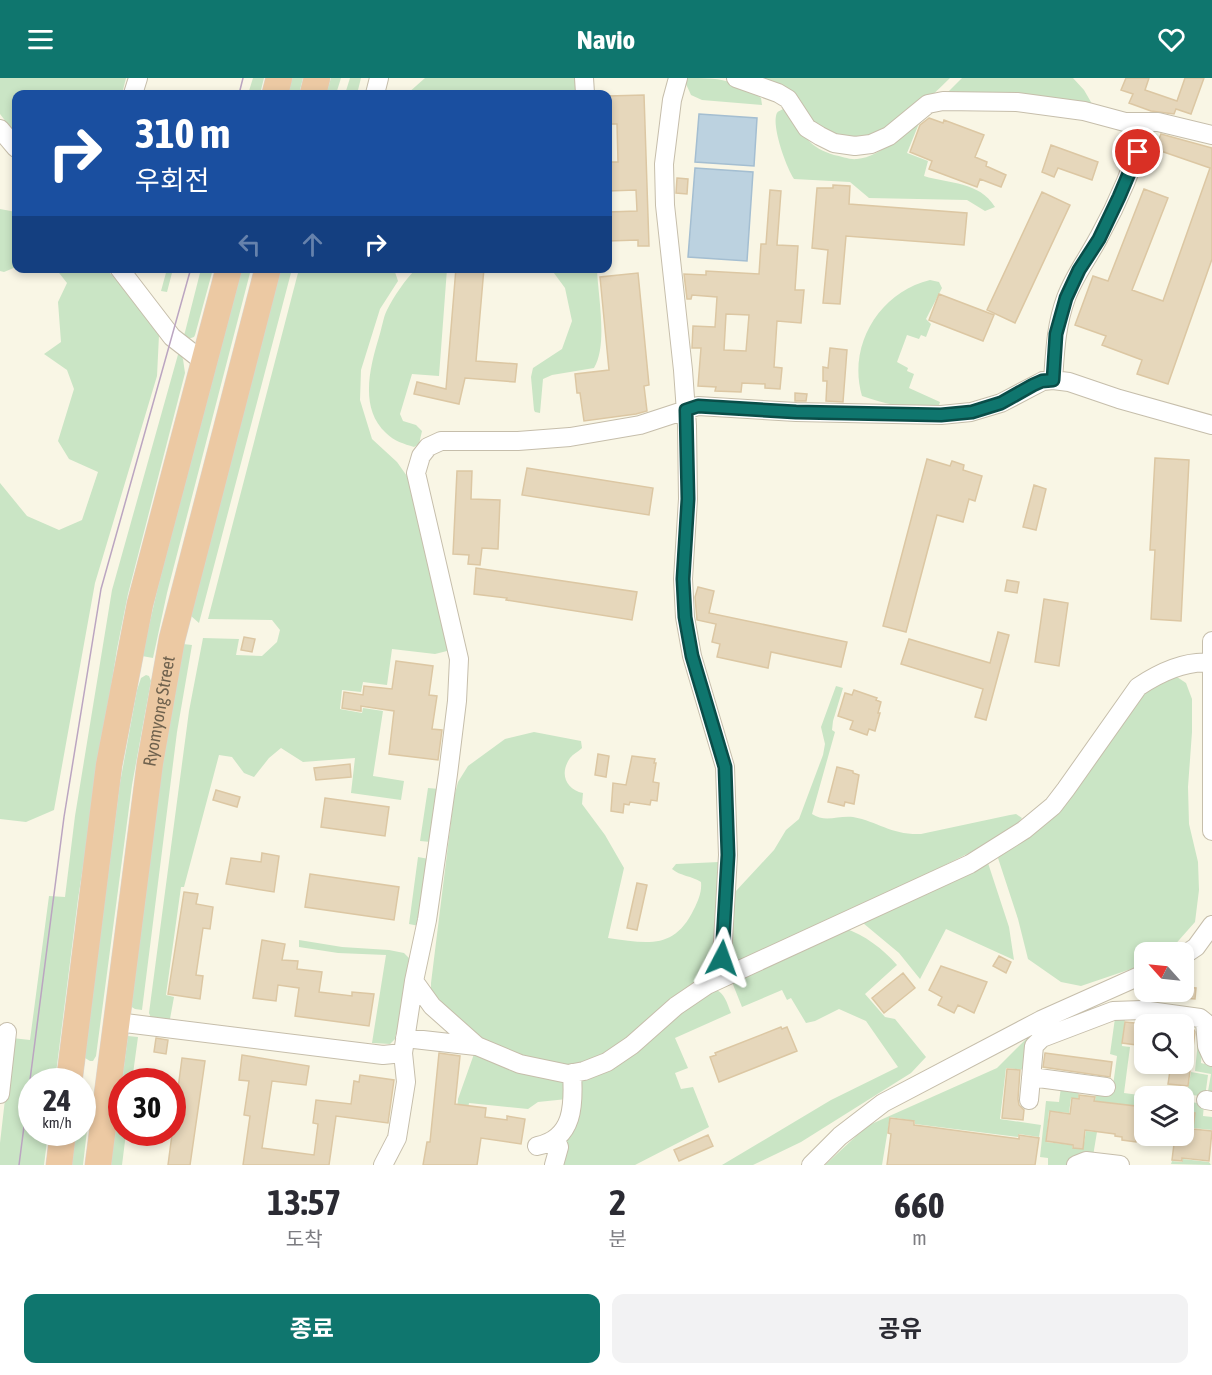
<!DOCTYPE html>
<html lang="ko">
<meta charset="utf-8">
<style>
body{margin:0;font-family:"Asap Condensed","Noto Sans KR",sans-serif;background:#f2f2f3;color:#2b2b33;height:100vh;display:flex;flex-direction:column;font-size:22px;white-space:nowrap}
*{box-sizing:border-box;margin:0}
p{font-size:20px;color:#7c7c81}
.icon{flex:none;width:33px;height:33px;fill:none;stroke:currentColor;stroke-width:2;stroke-linecap:round;stroke-linejoin:round}
.map{position:relative;height:1087px;overflow:hidden}
.details{display:flex;flex-direction:column;background:#fff;flex:1}
.details>*{flex:none}
.guide{position:absolute;left:12px;top:12px;width:600px;height:183px;border-radius:12px;box-shadow:0 3px 9px #0003;background:#1a4fa0;color:#fff;overflow:hidden}
.needle{width:39px;rotate:297deg}
.controls{position:absolute;left:1134px;top:864px;display:grid;gap:12px}
.controls a{display:grid;place-items:center;width:60px;height:60px;border-radius:12px;background:#fff;box-shadow:0 3px 9px #0003;font-size:30px}
.speed{position:absolute;left:18px;top:990px;display:flex;gap:12px;font-size:30px;font-weight:700;text-align:center}
.speed>*{display:grid;place-content:center;width:78px;height:78px;border-radius:50%;background:#fff;box-shadow:0 3px 9px #0003;line-height:1}
.speed small{font-size:15px;font-weight:400}
.speed .limit{border:9px solid #d22;background:#fff;color:#111}
.pin{position:absolute;display:grid;place-items:center;width:51px;height:51px;color:#fff;margin:-26px;border:3px solid #fff;border-radius:50%;box-shadow:0 2px 6px #0007}
.me{position:absolute;width:66px;margin:-33px;rotate:4deg;stroke-linejoin:round;filter:drop-shadow(0 0 4px #0008)}
.turn{display:flex;align-items:center;gap:21px;height:126px;padding:0 24px;font-size:27px}
.turn .icon{width:78px;height:78px;stroke-width:2.5}
.turn b{display:block;font-size:42px;line-height:51px}
.lanes{display:flex;align-items:center;height:57px;padding:0 24px;background:#0003;justify-content:center;gap:30px;direction:ltr}
.lanes .off{opacity:.35}
.eta{display:flex;justify-content:space-evenly;align-items:center;height:102px;text-align:center}
.eta b{font-size:36px;font-weight:700;line-height:42px}
.button{display:flex;gap:12px;margin-top:auto;padding:12px 24px}
.button a{flex:1;height:69px;border-radius:12px;background:#0f766e;color:#fff;font-size:24px;font-weight:700;line-height:69px;text-align:center}
.button a+a{background:#f2f2f3;color:#2b2b33}
header{display:flex;justify-content:space-between;align-items:center;height:78px;padding:0 24px;background:#0f766e;color:#fff;font-size:27px;font-weight:700}
.map>svg:first-child{display:block}
</style>
<header><svg class="icon" aria-label="menu" viewBox="0 0 24 24"><path d="M4 6h16M4 12h16M4 18h16"/></svg>Navio<svg class="icon" aria-label="heart" viewBox="0 0 24 24"><path d="M12 20l-8-8c-3-5 5-10 8-4 3-6 11-1 8 4z"/></svg></header>
<div class="map">
<svg width="1212" height="1087" viewBox="0 0 1212 1087">
<rect width="100%" height="100%" fill="#f9f6e5"/>
<!-- green -->
<path fill="#cae5c5" d="M0,0H126L122,16H16V57L0,36Z
M253,0H264L260,16H248Z
M291,0H303L299,16H286Z
M331,0H341L336,16H326Z
M350,0H361L357,16H345Z
M425,0H578L579,11L568,16H407Z
M687,0C718,0 735,1 761,20L762,27L702,22L691,17L686,6Z
M752,0H950C918,31 871,79 823,52C800,39 774,16 752,0Z
M962,0H1073L1084,12L1095,31L946,16Z
M783,31L790,33C795,42 800,52 807,61C814,69 824,74 834,77C841,78 850,82 857,81C882,79 904,53 922,38L907,75L928,83L924,98C949,106 979,103 995,129L985,133L967,122L869,120L850,104L794,101C786,89 773,52 776,38C777,33 778,34 783,31Z
M0,131L16,134V189L4,194L0,193Z
M56,191H106L141,228L159,257L157,298L95,505L54,732L26,744L0,741V405L27,438L59,452L82,442L98,394L69,381L58,363L74,311L67,292L44,276L61,264L58,224L67,205Z
M167,191H173L167,214L161,213Z
M201,191H213L195,257L194,259L188,261L184,257L185,254Z
M240,191H251L167,515L153,580L142,578L157,513Z
M280,191H292L199,545L191,538L190,532Z
M299,191H394L398,203L380,231L361,292L360,322L372,361L397,384L414,408L448,566L447,573L435,576L392,571L387,607L363,604L361,614L342,612L340,631L362,635L363,630L383,633L373,698L404,703L401,722L351,715L355,680L303,684L281,670L269,680L254,699L244,695L232,679L219,677L184,809H181L166,917L174,919L170,941L168,943L151,940L149,935L189,633L203,560L239,561L236,577L262,578L277,564L280,552L272,542L208,541Z
M416,191H447L439,298L412,296L400,336L403,343L416,347L422,353L419,366L414,369C404,366 394,363 386,355C359,330 370,289 379,259C382,250 383,240 387,232C394,218 405,202 416,191Z
M551,191H597C598,218 608,267 594,290L552,297L543,301L540,335L535,334L534,332L531,299L533,290L562,271L572,243L565,210Z
M930,202L939,204L942,210L926,241L931,246L926,259L921,257L919,261L907,257L897,284L908,290L907,293L914,296L909,310L940,324L938,330C911,331 887,327 862,318C847,267 880,214 930,202Z
M179,273L183,281L185,295L128,516L117,571L78,821L55,1003L32,1004V1054L48,1055L44,1087H0V1065L12,960L30,962L49,818L65,819L75,738L112,512Z
M183,566L192,567L177,654L142,932L135,931L130,928L167,651Z
M146,597L149,598L151,603L132,707L96,978L93,983H90L85,980V976L120,705L137,612L141,600Z
M1177,599L1186,605L1192,621V654L1188,709L1189,746L1198,784L1199,812L1195,844L1172,870L1162,874H1144V884L1134,890L1081,908L1061,904L1028,881L1018,841L998,780L1013,768L1142,615L1164,601Z
M836,608L843,610L833,643L832,652L835,654L812,736C825,745 839,737 853,739C879,744 891,757 921,756L1010,737L1016,736L1022,740L1018,745L983,768L875,822L741,884L734,883L729,876V867L735,814L774,772L786,752L799,741L823,677L825,666L821,649Z
M534,654L581,663L582,670C578,674 573,676 570,680C559,696 566,711 583,715L582,726L605,757L624,790L608,860C646,865 674,873 694,831C698,823 702,814 701,804C692,798 680,798 672,791L676,786L719,784C717,823 722,873 698,906L604,978L570,988L521,981L478,960L431,917V905L454,719L458,704L468,688L505,661Z
M428,710L439,711L431,764L420,763Z
M418,779L429,781L419,848L409,846Z
M988,785L1009,849L1014,882L946,851L920,901L899,875L863,845L864,842L920,819Z
M844,850C865,857 883,871 897,887L865,916L885,939L895,941L926,979L911,995L801,1064L753,1087H722L831,1022L898,989L866,943L839,931L815,943L806,945L791,920L787,922L782,912L742,929L732,904Z
M299,862L342,869L389,872L404,875L409,880L410,890L395,961L390,966L372,965L386,877L338,875L299,869Z
M712,911C724,912 727,925 731,935L675,960L688,990L675,995L681,1011L693,1009L709,1049L635,1087H564V1065L577,999L661,950Z
M1115,938L1193,942L1203,953L1201,985L1212,988V1019H1207L1211,996L1195,993L1199,953L1193,947Z
M1115,940L1125,941L1122,968L1130,969L1124,1015L1147,1018H1144V1029L1095,1023L1096,1015L1079,1013L1078,1021L1071,1020L1069,1035L1049,1033L1046,1064L1072,1067V1070L1083,1071L1086,1053L1097,1054L1093,1078L1069,1087H1048V1080L1040,1079L1046,1023L1059,1024L1061,1009L1112,1015L1117,978L1110,976Z
M1041,954L1026,992L1006,990L1000,1041L1041,1047L1039,1059L1019,1056L1018,1059L915,1046V1043L890,1039L882,1087H825L867,1048L997,990L1027,960Z
M128,958L138,959L132,1003L122,1004Z
M474,976L564,1001L567,1021L538,1024L528,1031L469,1025L463,1060L455,1058L458,1021Z
M1191,994L1208,997L1205,1019L1180,1015L1181,1009L1188,1010Z
M121,1005L122,1054L126,1055L122,1087H111Z
M86,1012L91,1018L83,1087H71L75,1055L82,1054L83,1013Z
M1184,1023L1204,1026L1203,1038L1212,1039V1052L1193,1050L1195,1035L1189,1034L1190,1027L1184,1026Z
M1183,1081L1209,1084L1211,1087L1171,1086L1172,1083L1182,1084Z"/>
<!-- water -->
<path fill="#bcd2e0" stroke="#a4bed1" stroke-width="1.5" d="M699,36L757,40L754,88L695,84Z
M695,90L753,94L747,183L688,179Z"/>
<!-- building -->
<path fill="#e6d7bb" stroke="#dcc7a3" stroke-width="1.5" fill-rule="evenodd" d="M1126,0H1149L1145,12L1177,23L1185,0H1204L1191,36L1176,31L1174,36L1151,33L1129,25L1133,16L1121,12Z
M644,17L649,168H638V162L608,163V134L637,133L636,112L608,113V84H618L617,46H608V18Z
M929,40L943,45L944,42L984,57L975,79L987,84L986,88L1006,97L1001,109L980,101L977,109L929,91L932,83L910,74L920,47Z
M1161,56L1212,70V181L1168,306L1137,296L1142,282L1102,267L1106,258L1075,247L1093,198L1108,203L1144,111L1168,120L1132,212L1163,223L1210,90L1155,71Z
M1051,67L1098,84L1092,102L1058,90L1054,99L1042,94Z
M677,100L688,101L687,116L676,115Z
M833,107L850,108L849,126L967,135L964,167L846,158L840,226L823,225L828,172L812,170L817,110H833Z
M770,112L781,113L777,167L798,168L795,212H804L801,245L777,243L774,289L782,290L780,311L765,310V306L742,305L741,314L715,313L716,309L698,308L701,270H692L693,248L715,249L717,219L692,217L691,221H687L684,196L706,197V193L759,196L761,166H766ZM726,236L749,237L746,273L724,272Z
M1042,114L1070,127L1015,245L987,232Z
M456,190H484L476,283L517,286L515,304L465,300L459,326L414,316L417,304L446,311Z
M638,195L649,307L644,308L647,333L636,336L584,343L580,315H577L575,296L609,292L600,199Z
M939,216L994,237L983,263L929,242Z
M830,270L847,272L843,324L826,323L827,303H823V289L828,290Z
M795,315L807,316L806,323H795Z
M1155,380L1189,382L1181,543L1151,541L1155,472H1150Z
M927,381L950,388L952,383L964,387L963,392L982,398L975,423L969,421L963,444L937,437L906,554L883,548Z
M527,390L653,410L649,437L522,417Z
M457,393H472L471,421L500,422L498,471L482,470L480,487L468,486L469,477L453,476Z
M1034,407L1046,411L1036,452L1023,449Z
M476,490L637,514L632,542L506,522L507,520L474,516Z
M1007,502L1019,504L1017,515L1005,513Z
M698,509L714,513L709,535L847,564L841,589L771,574L768,590L717,579L720,566L712,564L716,546L697,542L695,519Z
M1044,521L1068,525L1059,588L1035,584Z
M998,554L1009,557L986,642L975,639L983,611L901,586L909,561L990,585Z
M244,559L255,561L252,574L241,572Z
M396,583L433,588L429,617L437,618L432,651L442,652L438,682L389,676L394,633L361,628V633L342,630L344,614L363,617L364,608L392,611Z
M854,612L877,620L876,622L881,624L878,635H880L875,653L869,651L867,657L850,651L853,643L838,638L845,615L852,617Z
M598,676L609,678L606,699L595,697Z
M632,678L655,681L654,685H656L653,704L659,705L657,723L651,722L650,727L630,724L629,727L624,726L623,735L611,733L613,705L626,707Z
M350,686L351,699L316,702L314,690Z
M837,689L853,693V695L859,697L854,726L845,724L844,728L828,724Z
M216,712L240,719L237,729L213,722Z
M325,720L389,729L385,758L321,749Z
M262,775L279,778L274,814L226,806L231,780L261,784Z
M310,796L399,809L394,842L305,829Z
M637,805L647,807L637,852L627,850Z
M184,814L198,816L196,826L213,829L210,851L203,850L196,897L203,898L200,921L168,916Z
M262,862L285,866L282,882L298,883L297,891L322,894L319,914L352,918V914L374,916L369,948L295,938L299,910L278,907L276,923L253,920Z
M999,878L1011,884L1006,895L993,888Z
M941,888L987,904L974,935L958,927L954,935L938,927L942,919L929,912Z
M903,895L915,910L884,935L872,920Z
M1184,909L1196,910L1195,921L1184,920Z
M1125,944L1144,946V968L1122,965Z
M781,949L782,951L787,949L797,973L719,1004L710,979L716,977L715,975Z
M1184,951L1194,952L1195,954L1188,1008L1168,1006L1171,986H1184Z
M156,960L168,962L166,976L154,974Z
M439,975L460,978L455,1026L486,1030L485,1039L507,1042V1038L525,1041L521,1066L481,1060L477,1087H423L427,1064H430Z
M1045,975L1112,984L1110,999L1043,989Z
M242,977L309,988L306,1007L272,1003L262,1070L314,1077L318,1046L313,1045L316,1022L351,1026L354,1003L359,1004L360,997L394,1002L388,1045L336,1038L329,1087H243L250,1038L244,1037L249,1003L239,1002Z
M182,980L205,983L190,1087H168Z
M1007,991L1020,992L1018,1021L1019,1027L1024,1032L1023,1042L1002,1040Z
M1079,1017L1095,1019L1094,1023L1144,1029V1062L1136,1061V1064L1122,1062V1059L1115,1058V1056L1085,1052L1083,1071L1073,1070V1067L1046,1063L1050,1033L1070,1036L1072,1020L1079,1021Z
M1184,1034L1195,1035L1193,1051L1212,1053L1209,1083L1182,1080V1083L1172,1082L1175,1058H1184Z
M890,1040L914,1043V1047L930,1049L1019,1061V1057L1039,1060L1035,1087H887L891,1056L888,1055Z
M708,1057L713,1068L679,1083L674,1072Z"/>
<g fill="none" stroke-linecap="round" stroke-linejoin="round">
<defs>
<path id="minor" d="M584,0L585,15
M678,0L672,22L664,86L665,127L683,292L687,348L688,421L683,501L685,539L692,578L725,689L728,777L722,880L724,899
M736,0L778,15L788,21L807,50L820,58L834,65L855,68L871,66L889,58L928,26L943,23L1017,24L1084,33L1125,44H1158L1212,57
M133,16L138,0
M375,16L379,0
M0,51L16,70
M119,190L172,259L204,284
M1053,302C1055,274 1056,247 1066,220C1074,198 1088,180 1099,159C1119,123 1135,84 1147,44
M1212,563V753
M1184,877L1196,869L1212,847
M414,903L432,928L477,968L520,986L568,996L584,993L607,984L632,967L676,928L707,907L970,786L1024,752L1053,728L1066,711L1138,609C1159,595 1186,582 1212,585
M117,944L383,977L403,975
M405,960L476,968
M1031,999L1106,1009
M0,1016L7,954
M1029,1022L1034,968L1042,960L1113,933L1142,932L1200,940L1205,944L1207,968L1212,979
M1206,1022L1212,1023
M537,1068C574,1061 574,1026 572,995
M383,1087L397,1060L406,1004L403,975L414,903L427,842L448,696L457,623L459,581L416,395L421,378L428,369L441,363H518L570,359L640,347L698,328L796,334L941,337L971,334L1001,325L1043,303L1053,302L1069,304L1119,321L1212,347
M554,1087L559,1069L556,1062
M811,1087L840,1058L883,1025L1041,942L1144,896
M1076,1087L1086,1083L1120,1087"/>
<g id="highway">
<path d="M275,16L279,0"/>
<path d="M313,16L317,0"/>
<path d="M69,1004L109,687L140,526L229,190"/>
<path d="M59,1087L63,1054"/>
<path id="s1" d="M98,1087L150,685L172,561L268,190"/>
</g>
</defs>
<!-- minor casing -->
<use href="#minor" stroke="#c6beab" stroke-width="20"/>
<!-- highway casing -->
<use href="#highway" stroke="#dad6d1" stroke-width="27"/>
<!-- minor -->
<use href="#minor" stroke="#fff" stroke-width="18"/>
<!-- highway -->
<use href="#highway" stroke="#ecc9a3" stroke-width="26"/>
<!-- tram -->
<path stroke="#bba5c1" stroke-width="1.5" d="M239,16L243,0
M19,1087L64,739L101,511L191,190"/>
</g>
<g fill="none" stroke-linecap="round" stroke-linejoin="round">
<defs>
<path id="route" d="M722,880L728,777L725,689L692,578L685,539L683,501L688,421L686,332L698,328L796,334L941,337L972,334L1001,325L1033,307L1042,303L1053,302L1056,256L1066,220L1079,192L1099,161L1119,119L1138,74"/>
</defs>
<!-- route casing -->
<use href="#route" stroke="#0a4d48" stroke-width="15"/>
<!-- route -->
<use href="#route" stroke="#0f766e" stroke-width="10"/>
</g>
<g text-anchor="middle" stroke-width="5" stroke-linejoin="round" paint-order="stroke">
<!-- street labels -->
<g font-size="18" fill="#6f624e" stroke="#fcfaeb">
<text dy="6" stroke="none"><textPath href="#s1" startOffset="458">Ryomyong Street</textPath></text>
</g>
</g>
</svg>
<div class="controls">
<a><svg class="needle" viewBox="-14 -14 28 28"><path d="M0-13l5 13h-10z" fill="#e53935"/><path d="M0 13l5-13h-10z" fill="#7c7c81"/></svg></a>
<a><svg class="icon" aria-label="search" viewBox="0 0 24 24"><circle cx="10" cy="10" r="6"/><path d="M15 15l6 6"/></svg></a>
<a><svg class="icon" aria-label="layers" viewBox="0 0 24 24"><path d="M12 4l9 5-9 5-9-5zM3 14l9 5 9-5"/></svg></a>
</div>
<div class="speed"><div>24<small>km/h</small></div><div class="limit">30</div></div>
<div class="pin" style="left:1138px;top:74px;background:#d93025"><svg class="icon" aria-label="arrive" viewBox="0 0 24 24"><path d="M6 21V4h12l-3 4 3 4H6"/></svg></div>
<svg class="me" style="left:722px;top:880px" viewBox="-20 -20 40 40"><path d="M0-17L14 15 0 8-14 15z" fill="#0f766e" stroke="#fff" stroke-width="4"/></svg>
<div class="guide">
<div class="turn"><svg class="icon" aria-label="right" viewBox="0 0 24 24"><path d="M7 20v-9h11M14 6l5 5-5 5"/></svg><div><b>310 m</b>우회전</div></div>
<div class="lanes"><svg class="icon off" aria-label="left" viewBox="0 0 24 24"><path d="M17 20v-9H6M10 6l-5 5 5 5"/></svg><svg class="icon off" aria-label="ahead" viewBox="0 0 24 24"><path d="M12 20V5M6 11l6-6 6 6"/></svg><svg class="icon" aria-label="right" viewBox="0 0 24 24"><path d="M7 20v-9h11M14 6l5 5-5 5"/></svg></div>
</div>
</div>
<section class="details">
<div class="eta">
<div><b>13:57</b><p>도착</p></div>
<div><b>2</b><p>분</p></div>
<div><b>660</b><p>m</p></div>
</div>
<div class="button"><a>종료</a><a>공유</a></div>
</section>
